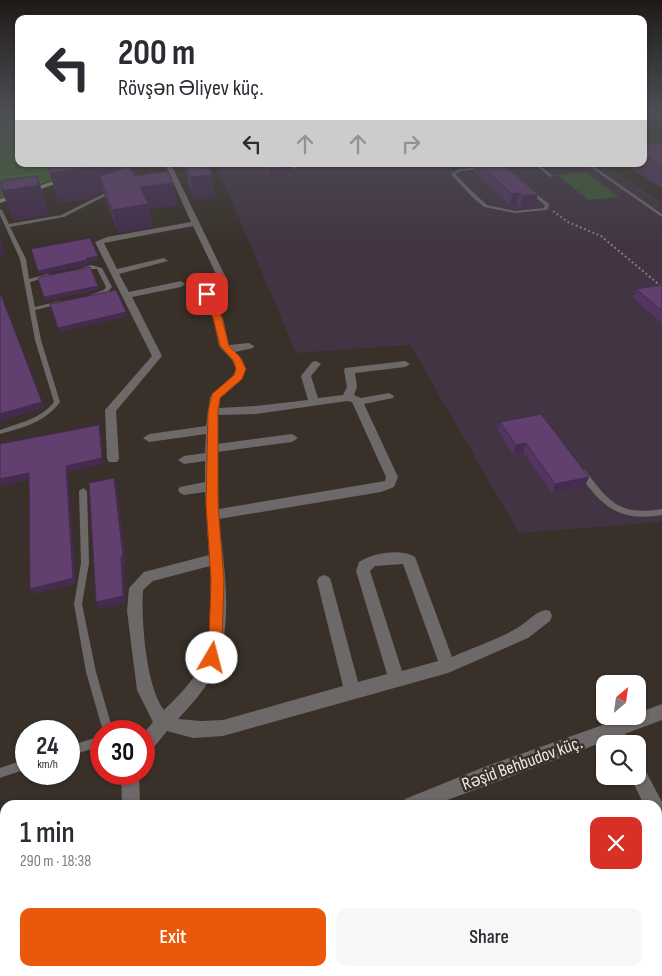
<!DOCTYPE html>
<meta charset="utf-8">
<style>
body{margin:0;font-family:"Sofia Sans Condensed",sans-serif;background:#f7f7f7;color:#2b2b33;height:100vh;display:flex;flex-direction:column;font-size:19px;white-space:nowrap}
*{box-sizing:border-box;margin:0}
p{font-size:16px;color:#7c7c81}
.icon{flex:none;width:28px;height:28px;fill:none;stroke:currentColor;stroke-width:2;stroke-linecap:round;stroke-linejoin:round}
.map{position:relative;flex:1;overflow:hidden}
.details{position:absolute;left:0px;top:800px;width:662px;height:176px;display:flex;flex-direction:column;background:#fff;border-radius:15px 15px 0 0;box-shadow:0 1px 4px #0004}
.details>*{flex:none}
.banner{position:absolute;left:15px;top:15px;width:632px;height:152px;border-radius:10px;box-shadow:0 1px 4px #0004;background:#fff;color:#2b2b33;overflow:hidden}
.needle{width:32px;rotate:29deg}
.tools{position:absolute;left:596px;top:675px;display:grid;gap:10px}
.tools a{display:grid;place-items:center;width:50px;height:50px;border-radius:10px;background:#fff;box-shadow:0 1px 4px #0004;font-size:25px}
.speed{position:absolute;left:15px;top:720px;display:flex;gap:10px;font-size:25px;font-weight:700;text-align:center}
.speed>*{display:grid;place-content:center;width:65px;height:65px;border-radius:50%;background:#fff;box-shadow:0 1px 4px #0004;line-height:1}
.speed small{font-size:12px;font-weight:400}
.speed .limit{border:8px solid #d22;background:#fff;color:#111}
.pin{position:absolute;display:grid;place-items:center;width:42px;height:42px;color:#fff;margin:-21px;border-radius:10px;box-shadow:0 2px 8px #0006}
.me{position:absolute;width:55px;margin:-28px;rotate:8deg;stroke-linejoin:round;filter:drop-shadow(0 0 4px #0008)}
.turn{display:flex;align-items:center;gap:18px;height:105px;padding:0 20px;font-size:22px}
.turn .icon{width:65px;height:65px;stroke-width:2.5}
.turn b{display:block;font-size:35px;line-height:42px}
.lanes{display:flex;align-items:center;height:48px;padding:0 20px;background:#0003;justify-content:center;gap:25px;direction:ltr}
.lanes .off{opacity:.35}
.round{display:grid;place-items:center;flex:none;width:52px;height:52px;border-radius:10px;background:#f7f7f7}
.summary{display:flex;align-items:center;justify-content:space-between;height:85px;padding:0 20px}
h1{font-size:30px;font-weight:600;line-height:38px}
.cta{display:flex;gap:10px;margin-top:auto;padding:10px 20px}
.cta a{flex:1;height:58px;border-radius:10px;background:#ea580c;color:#fff;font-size:20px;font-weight:600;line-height:58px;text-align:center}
.cta a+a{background:#f7f7f7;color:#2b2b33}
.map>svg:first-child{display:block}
</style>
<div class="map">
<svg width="662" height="976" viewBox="0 0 662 976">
<rect width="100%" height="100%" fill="#383029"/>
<!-- education -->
<path fill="#423442" d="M216,164H603L662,202V522L519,533L410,345L296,353Z"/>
<!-- green -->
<path fill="#3c5a34" d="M586,172L619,197L589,200L557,175Z"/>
<!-- forest -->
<path fill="#3d6331" d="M0,111H19V164H100L0,198Z"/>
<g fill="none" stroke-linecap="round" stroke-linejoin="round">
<!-- path-far1 -->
<path stroke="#857f79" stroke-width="1" stroke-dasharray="1 2" stroke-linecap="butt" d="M0,139L19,132
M0,177L51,173"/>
<!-- path -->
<path stroke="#857f79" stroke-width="2" stroke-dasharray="2 2.5" stroke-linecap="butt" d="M553,211L568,222L601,236L662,287"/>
<!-- service -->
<path fill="#6e6969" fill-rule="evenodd" d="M290,164H294L297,168L294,169Z
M534,164H538L553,176L550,177Z
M586,164H590L662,214V217Z
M483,167L484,168L482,169L460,171L455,174L476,195L487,205L515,211L544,208L545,205L529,192V191L531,190L549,204L548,209L546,210L515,213L484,207L472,197L451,174L459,169Z
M111,190L115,191L64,217L10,227L26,259L29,279L48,274L51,276L30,282L35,307L60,301L63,303L35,310L41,340L60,402C46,422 22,428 0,434V430C19,423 41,419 54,402L35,340L20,259L0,215V209L2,210L9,224L61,215Z
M91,265L102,268L112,287L108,292L93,297L90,295L104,290L106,287L97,269H91L79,272L76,270Z
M582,469L585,470C609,502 619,516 662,509V515C619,522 601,507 578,472Z
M83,488L87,491L89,563L82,604L96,672L113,731H103L86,672L74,604L81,563L79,491Z
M101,736V746L69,756V746Z
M26,759V769L0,778V768Z"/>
<!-- minor -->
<path fill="#6e6969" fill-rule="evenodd" d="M165,164H171L226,278L225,286L212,297L223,318L229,345L249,343L254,346L253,348L235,352L242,359L246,369L240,381L220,398L219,408L256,406L308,400L301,376L312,362L316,361L321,364L311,376L318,398L343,395L347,387L344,370L345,368L405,361L410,364L405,367L355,373L357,387L354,395L361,398L389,393L394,396L393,398L364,404L398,477L394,487L381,492L219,519C224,567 235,627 213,673C205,690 191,705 178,719L201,721L223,720L343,686L317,581L319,577L324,575L329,577L331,581L358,682L387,674L356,571L359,562C373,553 400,548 415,557L452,657C474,647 497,640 517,628C528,623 538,607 550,611L552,616L550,621L528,638L448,673L223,736L193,738L167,731L150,752L144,754V733L153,722L137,690L127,611L129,588L144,572L209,555L205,492L184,495L180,493L178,490L180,487L205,482V461L184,464L178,460L184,456L205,453L206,434L149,442L143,438L149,434L206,426L210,397L232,377L236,369L232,360L219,346L213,318L202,296L218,283V278L193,226L104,243L117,269L164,258L168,261L119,274L129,292L181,281L185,284L181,287L132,297L162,356L116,411L119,459L117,462H109L107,459L105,410L152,356L95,242L107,237L191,222ZM347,401L352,402L386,477L385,481L219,509L217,452L292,442L298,438L292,434L217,444L218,415L256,414ZM403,564L438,661L402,671L370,571L375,566ZM210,566C211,597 214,635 201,665C193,682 177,697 164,710C146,687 141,620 143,590L153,581Z
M614,721L620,723L630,744H613L606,729L608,723Z
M638,765L644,768L662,802V829L658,827V805H644L630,776H638Z
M121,774H139L140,805H122Z
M489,971H511L512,976H490Z"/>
<!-- tertiary -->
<path fill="#6e6969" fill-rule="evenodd" d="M662,704V720L434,805H402L405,799L484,767L628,716H638V713Z
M5,947V967L0,969V949Z"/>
<!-- secondary -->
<path fill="#908788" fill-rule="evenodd" d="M68,176L71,178L70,179L0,203V199Z"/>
</g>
<!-- wall -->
<path fill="#53365f" d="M644,143L646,144L662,143V188L624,164H644Z
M47,164H127L128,167L135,176L173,183L177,205L149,209L153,227L118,233L103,191L88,199L59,203Z
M185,164H208L215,197L194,199L188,182Z
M261,164H284L286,167V178L269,180Z
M475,164H502L535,206L521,208L517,205L510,206L474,172Z
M662,285V323L633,298L636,289Z
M500,422L585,486L552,493L523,452L513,454L498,431Z"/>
<!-- shaded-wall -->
<path fill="#442c4e" d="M91,164H127L131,182L100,176L103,191L88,199L59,203L50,173Z
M286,167V178L269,180L268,169Z
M212,175L215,197L194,199L190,177Z
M37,176L47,206L49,215L14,221L2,191Z
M173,183L177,205L149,209L153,227L118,233L112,210L140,187Z
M519,193L517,205L510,206L512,194Z
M538,194L535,206L521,208L523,196Z
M0,239L6,254L0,255Z
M98,256L99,260L88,263L89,265L39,275L38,271Z
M98,286L99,290L45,301L44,297Z
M3,300L44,408L0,421V414Z
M126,312L127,317L60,332L58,328Z
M99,425L101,431L104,464L68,472L76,584L34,594L30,589L66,466Z
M526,443L523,452L513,454L516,445Z
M29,473L32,479L0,486V479Z
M589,477L585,486L552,493L555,484Z
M114,478L117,485L126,563L124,564L126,603L99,609L96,602Z"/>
<!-- building -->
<path fill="#613f6f" stroke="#442c4e" d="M644,143L646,144L662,143V166L644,155Z
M47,164H91L80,169L50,173Z
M186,164H208L212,175L190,177Z
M266,164H284L286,167L268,169Z
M479,164H502L538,194L523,196L519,193L512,194Z
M129,166L135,176L168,171L173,183L140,187L148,204L112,210L100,176Z
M37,176L39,185L2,191L1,181Z
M90,238L98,256L87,258V260L38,271L31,249Z
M90,267L98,286L44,297L38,279L40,277Z
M662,285V311L636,289Z
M116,290L126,312L58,328L50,304Z
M0,295H1L42,402L0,414Z
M541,414L589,477L555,484L526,443L516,445L500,422Z
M99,425L102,458L66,466L73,578L30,589L29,473L0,479V444Z
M114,478L123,556L121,557L123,596L96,602L89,483Z"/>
<!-- sky -->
<linearGradient id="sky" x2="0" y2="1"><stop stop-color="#1f1a17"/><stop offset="0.45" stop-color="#4d4e54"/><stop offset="1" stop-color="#4d4e54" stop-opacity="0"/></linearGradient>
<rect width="662" height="248" fill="url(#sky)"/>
<!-- route -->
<path fill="#ea580c" stroke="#983908" d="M204,293L211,294L222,318L229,346L240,357L246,369L242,379L220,398L218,412V505L224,580L222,640L217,662L212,664L207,662L205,658L209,640L211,580L206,505L208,412L212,394L234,375L236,369L233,360L220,346L213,318L203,294Z"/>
<g text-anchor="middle" stroke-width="5" stroke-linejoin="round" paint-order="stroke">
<!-- near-street labels -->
<g font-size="18" fill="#eee9e5" stroke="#383029">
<text transform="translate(522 763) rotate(-20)" y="6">Rəşid Behbudov küç.</text>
</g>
</g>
</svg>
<div class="tools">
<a><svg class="needle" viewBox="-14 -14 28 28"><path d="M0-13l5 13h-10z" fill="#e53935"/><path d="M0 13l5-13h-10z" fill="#7c7c81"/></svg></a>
<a><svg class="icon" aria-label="search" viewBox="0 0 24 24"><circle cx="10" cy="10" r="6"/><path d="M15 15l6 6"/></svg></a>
</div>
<div class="speed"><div>24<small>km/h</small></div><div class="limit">30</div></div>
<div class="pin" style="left:207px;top:294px;background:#d93025"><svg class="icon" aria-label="arrive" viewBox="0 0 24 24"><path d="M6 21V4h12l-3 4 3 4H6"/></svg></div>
<svg class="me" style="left:212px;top:658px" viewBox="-20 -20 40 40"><circle r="19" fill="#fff"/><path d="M0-13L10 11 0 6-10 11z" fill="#ea580c"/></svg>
<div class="banner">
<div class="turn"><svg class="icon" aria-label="left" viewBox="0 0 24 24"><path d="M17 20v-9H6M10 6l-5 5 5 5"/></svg><div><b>200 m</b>Rövşən Əliyev küç.</div></div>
<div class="lanes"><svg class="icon" aria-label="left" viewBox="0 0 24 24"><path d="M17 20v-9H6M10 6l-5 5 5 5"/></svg><svg class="icon off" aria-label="ahead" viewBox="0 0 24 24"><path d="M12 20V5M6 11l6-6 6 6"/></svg><svg class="icon off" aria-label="ahead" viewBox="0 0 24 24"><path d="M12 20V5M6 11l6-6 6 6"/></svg><svg class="icon off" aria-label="right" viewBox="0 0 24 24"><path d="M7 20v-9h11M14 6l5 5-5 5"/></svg></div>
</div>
<section class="details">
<div class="summary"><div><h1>1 min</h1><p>290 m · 18:38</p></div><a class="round" style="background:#d93025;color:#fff"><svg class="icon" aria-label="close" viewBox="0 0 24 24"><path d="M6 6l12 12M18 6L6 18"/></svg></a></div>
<div class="cta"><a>Exit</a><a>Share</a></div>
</section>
</div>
